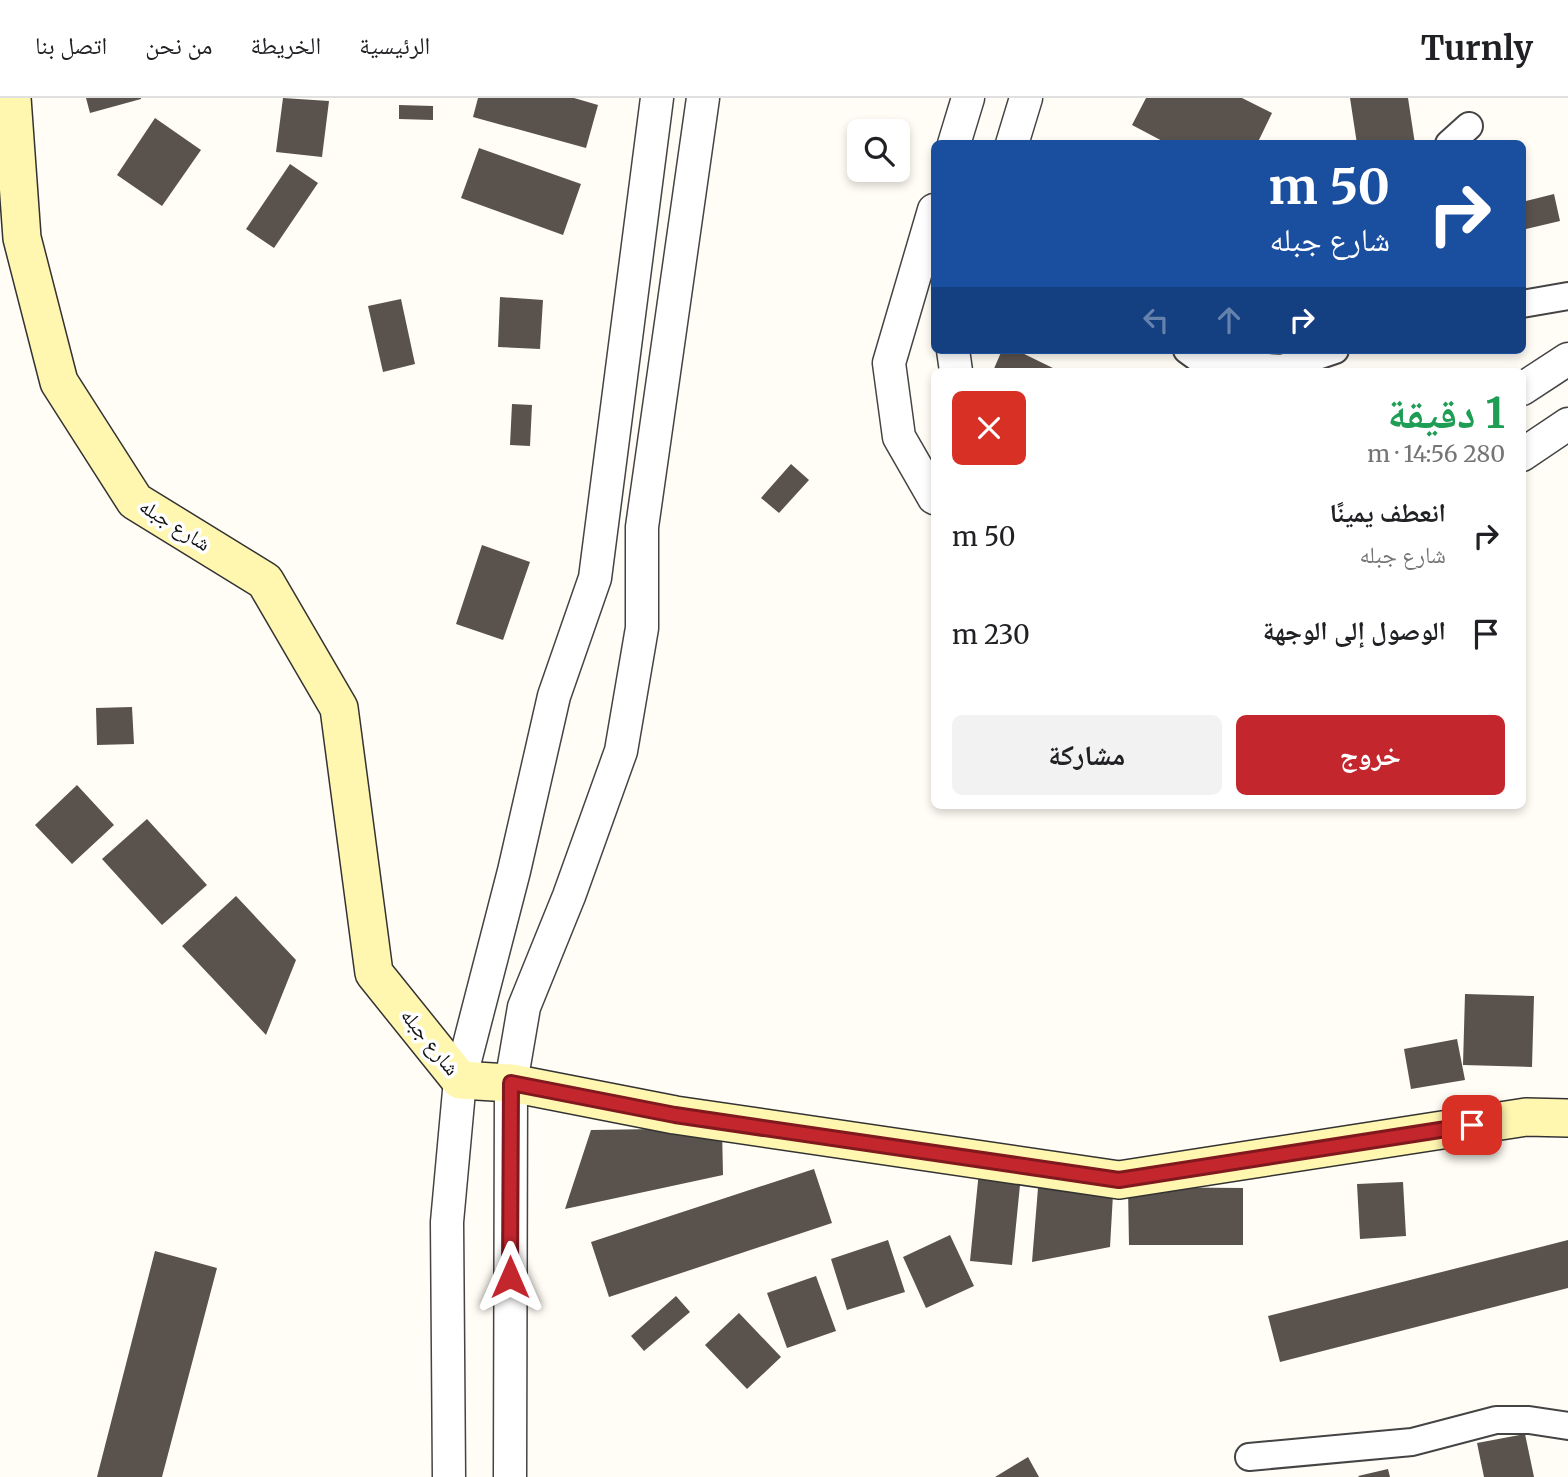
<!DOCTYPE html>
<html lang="ar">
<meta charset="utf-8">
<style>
body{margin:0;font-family:Merriweather,"Noto Naskh Arabic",serif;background:#f2f2f2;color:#202124;direction:rtl;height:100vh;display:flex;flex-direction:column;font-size:26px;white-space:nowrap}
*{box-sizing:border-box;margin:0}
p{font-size:23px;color:#757577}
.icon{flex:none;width:38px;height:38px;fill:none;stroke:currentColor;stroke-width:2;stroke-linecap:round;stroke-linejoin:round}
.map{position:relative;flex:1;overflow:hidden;direction:ltr}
.side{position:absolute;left:931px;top:270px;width:595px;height:441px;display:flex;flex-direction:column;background:#fff;border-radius:10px;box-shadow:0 4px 10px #0003;direction:rtl}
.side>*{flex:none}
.top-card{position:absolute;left:931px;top:42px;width:595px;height:214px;border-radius:10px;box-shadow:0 4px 10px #0003;direction:rtl;background:#1a4fa0;color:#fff;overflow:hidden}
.tools{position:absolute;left:847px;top:21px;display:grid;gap:14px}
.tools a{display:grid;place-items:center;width:63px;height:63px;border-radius:10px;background:#fff;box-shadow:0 4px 10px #0003;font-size:35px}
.pin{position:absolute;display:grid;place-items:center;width:60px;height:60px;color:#fff;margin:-30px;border-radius:14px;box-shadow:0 4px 10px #0006}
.me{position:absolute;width:77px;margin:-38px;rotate:0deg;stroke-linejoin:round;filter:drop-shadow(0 0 5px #0008)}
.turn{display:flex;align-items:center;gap:24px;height:147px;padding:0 21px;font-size:32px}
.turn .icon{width:91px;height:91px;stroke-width:2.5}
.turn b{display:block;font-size:49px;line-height:60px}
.lanes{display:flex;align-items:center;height:66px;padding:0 21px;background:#0003;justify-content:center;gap:35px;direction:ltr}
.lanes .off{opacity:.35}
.round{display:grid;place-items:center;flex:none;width:74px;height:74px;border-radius:10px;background:#f2f2f2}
.overview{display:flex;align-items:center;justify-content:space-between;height:119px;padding:0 21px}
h1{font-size:42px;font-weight:700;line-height:52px;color:#1e9e55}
.button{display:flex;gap:14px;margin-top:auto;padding:14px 21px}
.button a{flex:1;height:80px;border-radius:10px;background:#c4262e;color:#fff;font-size:28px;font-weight:700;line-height:80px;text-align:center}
.button a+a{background:#f2f2f2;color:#202124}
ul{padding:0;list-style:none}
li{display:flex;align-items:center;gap:21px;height:98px;padding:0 21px}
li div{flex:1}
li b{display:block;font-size:26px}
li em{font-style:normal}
header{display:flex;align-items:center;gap:42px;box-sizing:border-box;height:98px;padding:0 35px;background:#fff;border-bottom:2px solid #e0e0e0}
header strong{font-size:33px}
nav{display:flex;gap:38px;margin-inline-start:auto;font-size:24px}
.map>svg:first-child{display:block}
</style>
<header>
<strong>Turnly</strong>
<nav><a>الرئيسية</a><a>الخريطة</a><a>من نحن</a><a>اتصل بنا</a></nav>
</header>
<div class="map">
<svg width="1568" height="1379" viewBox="0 0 1568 1379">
<rect width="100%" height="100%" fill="#fffdf5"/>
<!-- building -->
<path fill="#5a524d" d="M86,0H141V1L90,15Z
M283,0L329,3L322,59L276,54Z
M478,0H574L598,7L586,50L473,19Z
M1146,0H1242L1272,15L1257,46H1168L1132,27Z
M1350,0H1408L1415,46H1357Z
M399,7L433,8V22L399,21Z
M155,20L201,52L162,108L117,77Z
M479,50L581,86L563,137L461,100Z
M290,66L318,85L274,150L246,131Z
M1554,96L1560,123L1522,132V104Z
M500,199L543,202L540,251L498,249Z
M401,201L415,266L383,274L368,208Z
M1002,252H1016L1059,273H993Z
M512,306L532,307L530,348L510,347Z
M791,366L809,382L779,415L761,400Z
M482,447L530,464L503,542L456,526Z
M132,609L134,646L97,647L96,610Z
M77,687L114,727L72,766L35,727Z
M147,721L207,787L162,827L102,761Z
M236,798L296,862L266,937L182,848Z
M1465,896L1534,898L1532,969L1463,967Z
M1457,941L1465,982L1411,991L1404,951Z
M722,1030L723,1077L565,1111L591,1032Z
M814,1071L832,1125L609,1199L591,1144Z
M979,1073L1021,1077L1012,1167L970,1163Z
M1403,1084L1406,1138L1360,1141L1357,1086Z
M1128,1089L1243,1090V1147H1129Z
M1038,1090L1113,1096L1110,1149L1032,1164Z
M950,1137L974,1188L926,1210L903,1159Z
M888,1142L905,1194L847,1212L831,1161Z
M1568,1142V1190L1280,1264L1268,1218Z
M155,1153L217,1170L162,1379H97Z
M816,1178L836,1233L787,1250L767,1195Z
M676,1198L690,1214L644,1253L631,1238Z
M739,1215L781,1259L747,1291L705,1247Z
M1525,1336L1534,1379H1484L1477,1345Z
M1028,1359L1039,1379H995Z
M1388,1371L1390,1379H1359L1358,1378Z"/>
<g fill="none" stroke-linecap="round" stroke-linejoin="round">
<defs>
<path id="minor" d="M1449,46L1469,28
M1522,206L1568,198
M1187,252L1205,265L1282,270L1335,252
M1249,1359L1412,1344L1496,1322H1529L1568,1328"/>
<path id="tertiary" d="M954,46L968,0
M1012,46L1026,0
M934,112L889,265L899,339L934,400
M953,252L956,273
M1522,291L1568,261
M1522,357L1568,326
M449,1379L447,1124L460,982L514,773L554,598L595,480L657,0
M510,1379L511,985L524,909L569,798L621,653L642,530V429L703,0"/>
<path id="secondary" d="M12,0L22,140L59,284L135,403L265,483L339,610L374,875L460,982L511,985L675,1017L1119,1082L1526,1019L1568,1020"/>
</defs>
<!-- minor casing -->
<use href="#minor" stroke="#444" stroke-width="30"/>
<!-- tertiary casing -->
<use href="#tertiary" stroke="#444" stroke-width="35"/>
<!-- secondary casing -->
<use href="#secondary" stroke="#333" stroke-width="40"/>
<!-- minor -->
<use href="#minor" stroke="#fff" stroke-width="26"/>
<!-- tertiary -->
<use href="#tertiary" stroke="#fff" stroke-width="32"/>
<!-- secondary -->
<use href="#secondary" stroke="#fff6b0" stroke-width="37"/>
</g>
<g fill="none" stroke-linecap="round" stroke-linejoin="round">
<defs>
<path id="route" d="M510,1179L511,985L675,1017L1119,1082L1472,1027"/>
</defs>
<!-- route casing -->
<use href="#route" stroke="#7f191e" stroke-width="18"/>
<!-- route -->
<use href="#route" stroke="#c4262e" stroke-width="12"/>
</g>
<g text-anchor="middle" stroke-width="7" stroke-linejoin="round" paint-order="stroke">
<!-- street labels -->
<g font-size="21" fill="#111" stroke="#fff">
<text transform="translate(175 427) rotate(32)" y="7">شارع جبله</text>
<text transform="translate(430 944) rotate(51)" y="7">شارع جبله</text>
</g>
</g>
</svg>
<div class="tools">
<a><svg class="icon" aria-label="search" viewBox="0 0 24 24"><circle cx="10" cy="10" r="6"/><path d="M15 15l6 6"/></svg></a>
</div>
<div class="pin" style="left:1472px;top:1027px;background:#d93025"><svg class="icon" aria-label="arrive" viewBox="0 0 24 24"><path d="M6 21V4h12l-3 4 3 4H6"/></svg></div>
<svg class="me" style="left:510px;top:1179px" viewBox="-20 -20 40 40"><path d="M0-17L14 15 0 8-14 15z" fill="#c4262e" stroke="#fff" stroke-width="4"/></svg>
<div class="top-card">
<div class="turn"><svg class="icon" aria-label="right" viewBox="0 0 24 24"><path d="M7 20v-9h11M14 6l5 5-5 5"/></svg><div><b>50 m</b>شارع جبله</div></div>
<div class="lanes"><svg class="icon off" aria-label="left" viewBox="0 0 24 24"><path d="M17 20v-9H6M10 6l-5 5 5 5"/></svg><svg class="icon off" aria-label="ahead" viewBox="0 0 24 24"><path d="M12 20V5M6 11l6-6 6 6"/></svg><svg class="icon" aria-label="right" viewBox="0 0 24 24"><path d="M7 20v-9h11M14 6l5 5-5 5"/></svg></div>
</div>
<section class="side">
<div class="overview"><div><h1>1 دقيقة</h1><p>280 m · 14:56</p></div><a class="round" style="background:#d93025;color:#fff"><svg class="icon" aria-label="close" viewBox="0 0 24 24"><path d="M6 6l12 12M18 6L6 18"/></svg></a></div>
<ul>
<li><svg class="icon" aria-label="right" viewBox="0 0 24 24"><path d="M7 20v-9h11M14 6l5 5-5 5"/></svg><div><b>انعطف يمينًا</b><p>شارع جبله</p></div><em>50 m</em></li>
<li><svg class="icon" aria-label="arrive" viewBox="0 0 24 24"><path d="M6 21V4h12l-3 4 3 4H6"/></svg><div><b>الوصول إلى الوجهة</b></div><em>230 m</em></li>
</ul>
<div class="button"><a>خروج</a><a>مشاركة</a></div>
</section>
</div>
